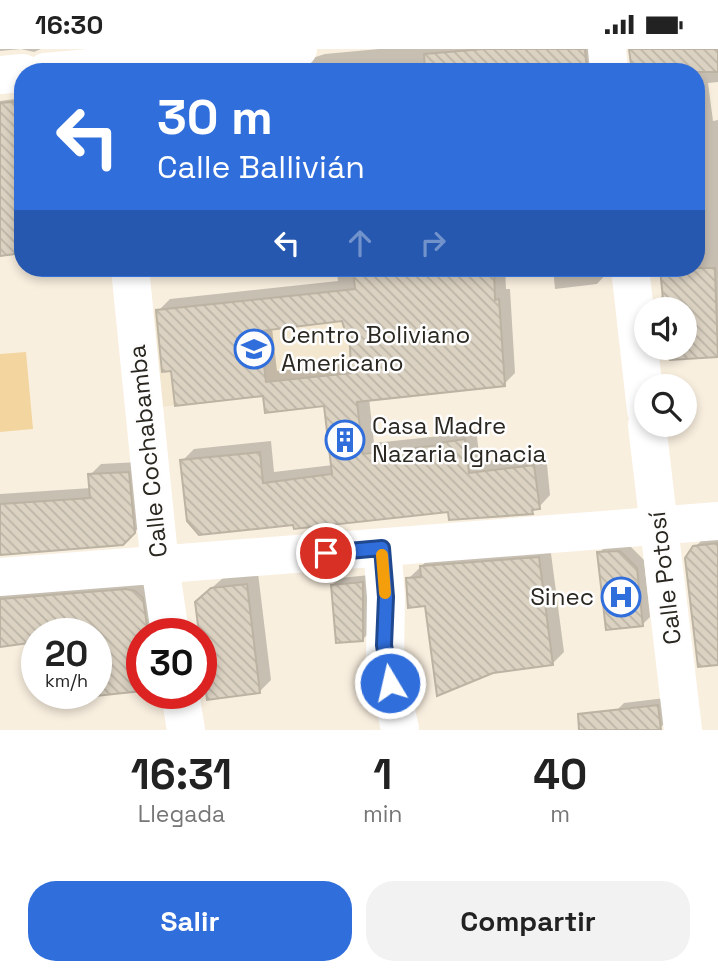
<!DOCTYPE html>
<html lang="es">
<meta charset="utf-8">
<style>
body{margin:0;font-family:"Space Grotesk",sans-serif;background:#f2f2f2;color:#222;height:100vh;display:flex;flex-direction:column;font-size:26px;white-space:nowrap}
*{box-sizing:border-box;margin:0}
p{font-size:23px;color:#767676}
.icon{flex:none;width:38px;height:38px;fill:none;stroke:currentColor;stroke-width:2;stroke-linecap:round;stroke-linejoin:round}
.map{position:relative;height:681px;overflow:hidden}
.panel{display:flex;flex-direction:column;background:#fff;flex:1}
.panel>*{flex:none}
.banner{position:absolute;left:14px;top:14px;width:691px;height:214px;border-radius:28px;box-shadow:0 4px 10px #0003;background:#306edc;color:#fff;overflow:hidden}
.buttons{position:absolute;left:634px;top:248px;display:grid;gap:14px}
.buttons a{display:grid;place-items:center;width:63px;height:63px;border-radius:50%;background:#fff;box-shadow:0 4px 10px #0003;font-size:35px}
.speed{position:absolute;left:21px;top:569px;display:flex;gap:14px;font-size:35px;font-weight:700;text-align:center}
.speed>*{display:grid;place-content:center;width:91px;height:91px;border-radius:50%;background:#fff;box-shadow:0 4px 10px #0003;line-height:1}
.speed small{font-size:18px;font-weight:400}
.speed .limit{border:10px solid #d22;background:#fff;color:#111}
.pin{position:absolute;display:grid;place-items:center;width:60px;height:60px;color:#fff;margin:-30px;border:4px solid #fff;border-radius:50%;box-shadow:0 2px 7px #0007}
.me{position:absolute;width:77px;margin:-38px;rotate:351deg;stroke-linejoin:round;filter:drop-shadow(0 0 5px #0008)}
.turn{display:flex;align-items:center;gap:24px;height:147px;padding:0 28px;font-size:32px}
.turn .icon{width:91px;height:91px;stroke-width:2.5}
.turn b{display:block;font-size:49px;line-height:60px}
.lanes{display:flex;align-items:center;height:66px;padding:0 28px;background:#0003;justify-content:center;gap:35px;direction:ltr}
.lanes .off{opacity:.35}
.eta{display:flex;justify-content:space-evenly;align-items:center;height:119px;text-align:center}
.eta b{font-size:42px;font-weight:700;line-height:49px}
.action{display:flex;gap:14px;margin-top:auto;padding:14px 28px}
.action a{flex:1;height:80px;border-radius:28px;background:#306edc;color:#fff;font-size:28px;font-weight:700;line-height:80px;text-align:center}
.action a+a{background:#f2f2f2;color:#222}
.status{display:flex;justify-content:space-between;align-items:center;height:49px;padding:0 35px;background:#fff;direction:ltr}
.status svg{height:19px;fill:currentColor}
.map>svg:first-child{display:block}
</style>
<div class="status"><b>16:30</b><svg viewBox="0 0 49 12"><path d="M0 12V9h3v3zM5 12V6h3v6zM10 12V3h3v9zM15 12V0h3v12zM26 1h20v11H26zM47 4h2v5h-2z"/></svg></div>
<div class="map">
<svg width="718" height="681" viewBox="0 0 718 681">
<defs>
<pattern id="building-back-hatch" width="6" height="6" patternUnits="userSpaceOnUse" patternTransform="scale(1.75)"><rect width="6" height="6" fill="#dbd2c2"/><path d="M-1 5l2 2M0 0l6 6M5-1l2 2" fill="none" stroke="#bcb4a6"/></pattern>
</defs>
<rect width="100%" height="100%" fill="#f9efdf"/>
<!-- built -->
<path fill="#f4e7cf" d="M338,242L354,297V353L265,364L263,347L160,358L151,262Z"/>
<!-- garden -->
<path fill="#f3d5a0" d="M26,303L33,380L0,383V305Z"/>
<!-- shadow -->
<path fill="#0003" fill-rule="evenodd" d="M0,0H41L34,3L21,0L0,2Z
M379,0H597L602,23H294L306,11L325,5Z
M631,0H718V33L708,34L713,72L718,71V306L684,299V261H661L660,249L664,245L661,219H696V23Z
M23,49V202L0,205V52Z
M336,219H505L506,240H510L515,324L504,335L369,349L374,394L450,386L453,383L476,380L480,413L546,405L550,446L539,458L532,463L449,461L295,474L182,412L194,400L271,392L274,423L333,416L325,355L265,345L173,321L158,262L170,250L338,232ZM343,270L352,297V314L277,322L272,279Z
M553,219H608V223L597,235L555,240Z
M139,413L145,471L135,483L0,504V445L91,439L90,426L101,415Z
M718,479V614L695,498L713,480Z
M628,495L644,511L650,568L642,576L599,504L607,496Z
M550,497L564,603L553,614L427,555L408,530L433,506Z
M258,524L271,631L260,642L201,635V584L196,553L224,528Z
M370,526L371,582L363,590L332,536L340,529Z
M147,531L163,584H142V641L44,651V644H96V584H37L0,596V535Z
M665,649L668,671L660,679L616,662L624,654Z"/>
<!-- building -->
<path fill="url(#building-back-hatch)" stroke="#bcb3a3" stroke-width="2" fill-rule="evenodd" d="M484,0H585L587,23H425L424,5Z
M629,0H718V23H632Z
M23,52V204L0,207V54Z
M353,219H494L495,251L499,250L505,337L357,353L363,405L440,396L439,394L465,390L469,424L534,416L540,460L532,461L533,465L449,471L448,463L294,480L293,476L199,486L187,472L180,411L260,403L263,434L332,425L324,357L265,364L263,347L175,357L171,322L162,323L156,261L355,240ZM342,272L350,297L351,324L266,333L260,282Z
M660,219H715L718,308L670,311L669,299H684V261H664Z
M129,423L135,484L123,496L0,506V455L90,449L88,425Z
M718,494V616L698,618L685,509L693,497Z
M620,502L637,519L643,577L606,581L597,503Z
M539,508L553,616L493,624L437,647L425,557L408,559L406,529L421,528L420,517Z
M363,533V592L336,594L331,536Z
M247,535L260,644L207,651L201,604V584H199L195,553L211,539Z
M126,540L135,542L143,549L148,584H142V642L96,647V584H37V593L0,598V550Z
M658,656L661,681H579L578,665Z"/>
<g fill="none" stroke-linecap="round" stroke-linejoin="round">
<!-- minor -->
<path stroke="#fff" stroke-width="38" d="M607,0L609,23
M45,23L298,0
M0,26L23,24
M130,219L160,517L170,584
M630,219L646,361
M647,376L683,681
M382,499L386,548L385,611L400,680
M0,528L718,472
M180,644L186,681"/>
</g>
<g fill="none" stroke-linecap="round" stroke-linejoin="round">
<defs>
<path id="route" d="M326,504L382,499L386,548L384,596L390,634"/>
</defs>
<!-- route casing -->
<use href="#route" stroke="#1f488f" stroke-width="18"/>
<!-- route -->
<use href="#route" stroke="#306edc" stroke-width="12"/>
<!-- slow -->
<path stroke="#f59e0b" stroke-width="12" d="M382,506L385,544"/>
</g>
<!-- icons -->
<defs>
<symbol id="school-ring" viewBox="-11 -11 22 22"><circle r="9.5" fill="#fdfdfd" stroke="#306edc" stroke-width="1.5"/><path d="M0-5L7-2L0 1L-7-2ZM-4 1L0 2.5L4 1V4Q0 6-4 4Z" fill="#306edc"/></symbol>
<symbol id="building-ring" viewBox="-11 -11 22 22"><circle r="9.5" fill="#fdfdfd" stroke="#306edc" stroke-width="1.5"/><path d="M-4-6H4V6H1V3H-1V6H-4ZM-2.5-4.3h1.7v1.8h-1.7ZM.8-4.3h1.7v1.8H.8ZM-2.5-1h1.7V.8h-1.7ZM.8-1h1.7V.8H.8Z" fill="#306edc"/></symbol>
<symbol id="hospital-ring" viewBox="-11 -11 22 22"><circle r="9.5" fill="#fdfdfd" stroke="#306edc" stroke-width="1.5"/><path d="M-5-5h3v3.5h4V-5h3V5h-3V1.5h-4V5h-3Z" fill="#306edc"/></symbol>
</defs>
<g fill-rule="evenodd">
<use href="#school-ring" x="232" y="278" width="44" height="44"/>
<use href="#building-ring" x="323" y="369" width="44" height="44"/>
<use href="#hospital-ring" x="599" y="526" width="44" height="44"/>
</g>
<g text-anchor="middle" stroke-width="5" stroke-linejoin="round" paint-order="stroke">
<!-- poi labels -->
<g font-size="24" fill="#2a2620" stroke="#fdfdfd" text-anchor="start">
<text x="281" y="294">Centro Boliviano<tspan x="281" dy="28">Americano</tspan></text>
<text x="372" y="385">Casa Madre<tspan x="372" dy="28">Nazaria Ignacia</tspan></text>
<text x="594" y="556" text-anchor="end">Sinec</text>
</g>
<!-- street labels -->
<g font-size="24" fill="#2a2620" stroke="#fdfdfd">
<text transform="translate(148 402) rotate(-96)" y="8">Calle Cochabamba</text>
<text transform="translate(665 529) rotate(-97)" y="8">Calle Potosí</text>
</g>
</g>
</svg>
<div class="buttons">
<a><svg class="icon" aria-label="sound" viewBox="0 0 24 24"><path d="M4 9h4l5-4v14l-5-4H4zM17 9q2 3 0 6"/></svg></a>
<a><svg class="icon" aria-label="search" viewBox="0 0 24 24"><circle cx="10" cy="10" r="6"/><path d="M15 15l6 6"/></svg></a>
</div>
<div class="speed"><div>20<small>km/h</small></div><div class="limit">30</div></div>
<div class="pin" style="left:326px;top:504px;background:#d93025"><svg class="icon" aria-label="arrive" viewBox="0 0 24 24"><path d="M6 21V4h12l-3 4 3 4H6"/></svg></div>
<svg class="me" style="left:390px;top:634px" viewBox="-20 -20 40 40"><circle r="17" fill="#306edc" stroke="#fff" stroke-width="3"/><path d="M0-11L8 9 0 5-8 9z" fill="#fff"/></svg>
<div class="banner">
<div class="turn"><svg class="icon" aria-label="left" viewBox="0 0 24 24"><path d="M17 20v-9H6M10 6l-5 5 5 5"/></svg><div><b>30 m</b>Calle Ballivián</div></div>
<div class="lanes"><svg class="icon" aria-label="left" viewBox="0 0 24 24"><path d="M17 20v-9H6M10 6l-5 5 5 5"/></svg><svg class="icon off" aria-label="ahead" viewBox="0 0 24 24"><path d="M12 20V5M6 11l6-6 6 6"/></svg><svg class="icon off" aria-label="right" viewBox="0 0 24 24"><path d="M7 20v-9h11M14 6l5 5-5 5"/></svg></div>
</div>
</div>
<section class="panel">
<div class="eta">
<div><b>16:31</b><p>Llegada</p></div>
<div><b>1</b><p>min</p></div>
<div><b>40</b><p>m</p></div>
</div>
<div class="action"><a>Salir</a><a>Compartir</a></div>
</section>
